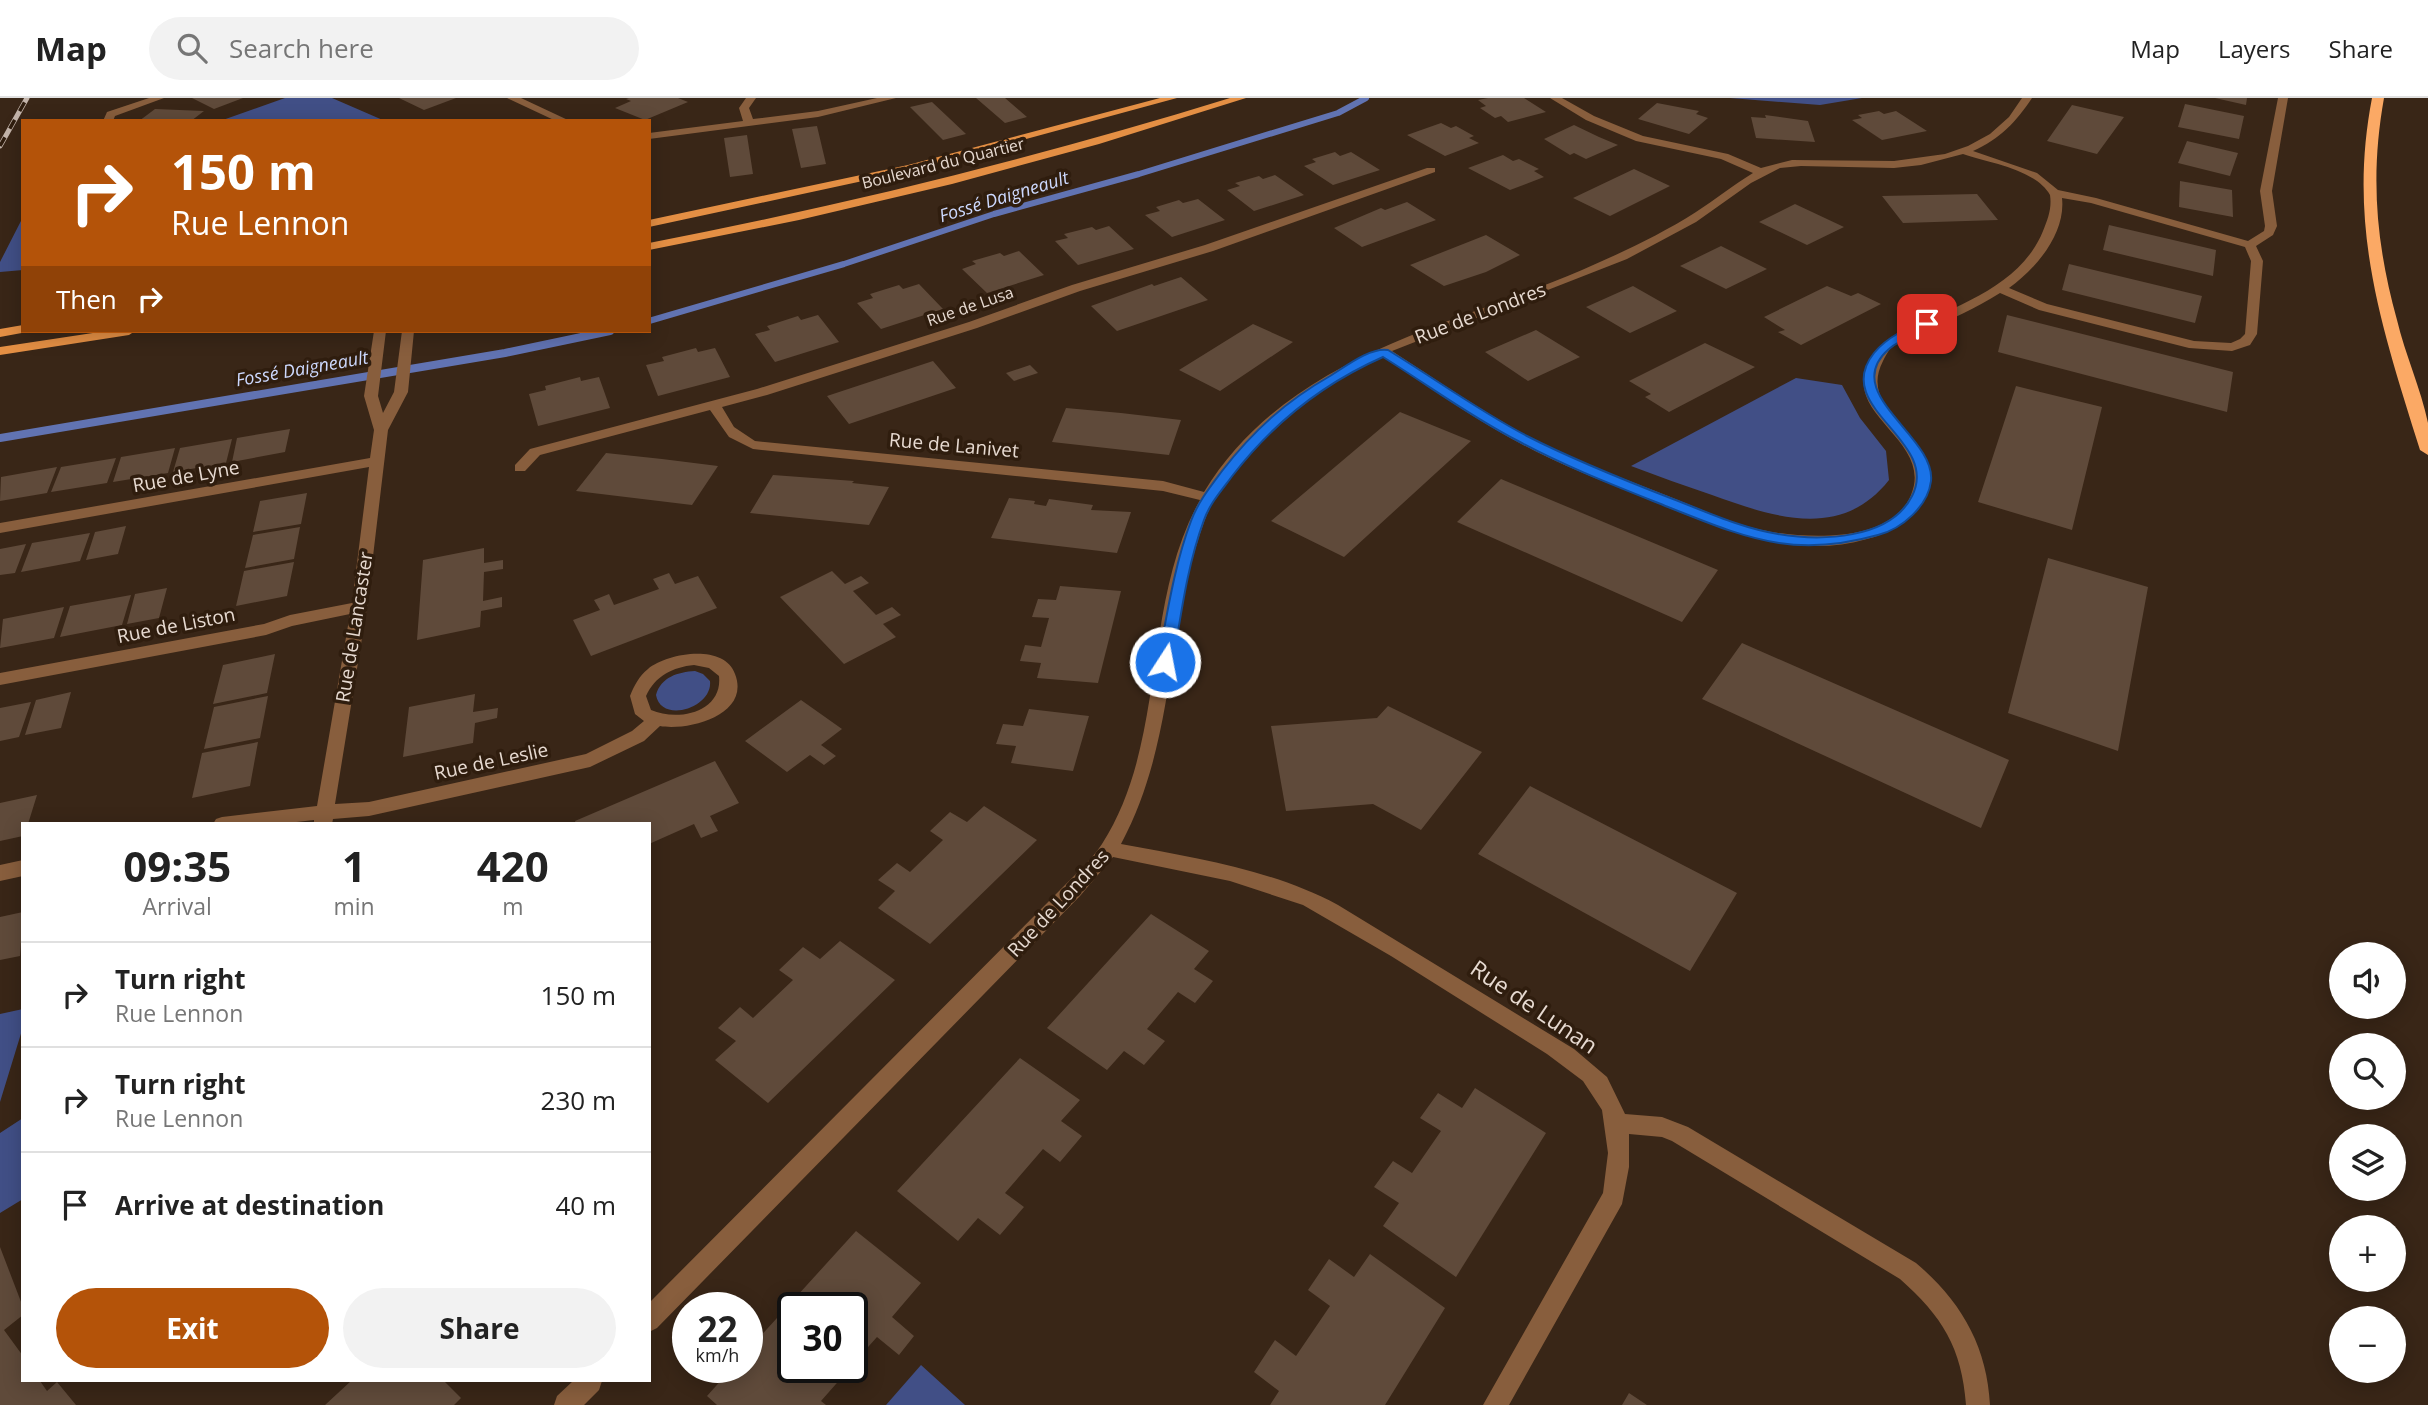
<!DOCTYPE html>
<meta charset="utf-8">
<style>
body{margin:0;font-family:"Open Sans",sans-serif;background:#f2f2f2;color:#222;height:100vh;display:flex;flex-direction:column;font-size:26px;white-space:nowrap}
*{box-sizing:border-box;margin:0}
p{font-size:23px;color:#767676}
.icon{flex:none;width:38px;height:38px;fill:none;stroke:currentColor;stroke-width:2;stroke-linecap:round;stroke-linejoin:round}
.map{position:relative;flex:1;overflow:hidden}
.details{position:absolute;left:21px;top:724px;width:630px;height:560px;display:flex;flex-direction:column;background:#fff;border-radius:0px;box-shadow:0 4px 18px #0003}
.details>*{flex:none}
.banner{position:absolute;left:21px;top:21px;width:630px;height:214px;border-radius:0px;box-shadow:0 4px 18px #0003;background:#b45309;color:#fff;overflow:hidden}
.buttons{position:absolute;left:2329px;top:844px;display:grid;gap:14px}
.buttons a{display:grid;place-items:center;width:77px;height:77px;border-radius:50%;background:#fff;box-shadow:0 4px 18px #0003;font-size:35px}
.speed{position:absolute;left:672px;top:1194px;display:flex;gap:14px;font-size:35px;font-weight:700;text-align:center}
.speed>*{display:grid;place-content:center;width:91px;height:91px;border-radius:50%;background:#fff;box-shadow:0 4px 18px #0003;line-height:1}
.speed small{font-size:18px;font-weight:400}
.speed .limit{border:4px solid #111;border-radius:10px;background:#fff;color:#111}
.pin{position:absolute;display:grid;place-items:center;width:60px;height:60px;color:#fff;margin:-30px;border-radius:14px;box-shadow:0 4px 10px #0006}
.me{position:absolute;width:77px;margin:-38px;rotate:11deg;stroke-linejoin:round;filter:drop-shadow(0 0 5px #0008)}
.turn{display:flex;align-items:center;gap:24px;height:147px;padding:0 35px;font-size:32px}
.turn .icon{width:91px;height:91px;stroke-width:2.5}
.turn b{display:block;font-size:49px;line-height:60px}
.then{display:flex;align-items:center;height:66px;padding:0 35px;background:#0003;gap:14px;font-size:26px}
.eta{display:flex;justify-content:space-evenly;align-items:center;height:119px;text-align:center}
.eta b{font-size:42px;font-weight:700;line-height:49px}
.cta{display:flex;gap:14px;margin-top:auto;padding:14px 35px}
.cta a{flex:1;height:80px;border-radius:42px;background:#b45309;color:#fff;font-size:28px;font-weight:700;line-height:80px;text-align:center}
.cta a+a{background:#f2f2f2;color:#222}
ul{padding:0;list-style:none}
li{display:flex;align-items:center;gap:21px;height:105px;padding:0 35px;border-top:2px solid #e0e0e0}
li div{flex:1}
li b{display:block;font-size:26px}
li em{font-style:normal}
header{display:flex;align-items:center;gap:42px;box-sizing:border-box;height:98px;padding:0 35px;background:#fff;border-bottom:2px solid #e0e0e0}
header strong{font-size:33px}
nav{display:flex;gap:38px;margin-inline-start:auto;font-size:24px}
.search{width:490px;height:63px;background:#f2f2f2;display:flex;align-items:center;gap:18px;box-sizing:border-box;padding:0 24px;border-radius:38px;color:#767676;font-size:26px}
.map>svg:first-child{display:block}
</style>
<header>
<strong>Map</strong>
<div class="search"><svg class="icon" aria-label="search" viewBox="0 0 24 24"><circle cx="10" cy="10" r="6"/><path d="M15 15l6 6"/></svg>Search here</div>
<nav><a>Map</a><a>Layers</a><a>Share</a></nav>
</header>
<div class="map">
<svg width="2428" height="1307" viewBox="0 0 2428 1307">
<rect width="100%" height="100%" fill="#392617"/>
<!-- green -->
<path fill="#414f86" d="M285,0H332L385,23H220Z
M1730,0H1862L1820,7Z
M23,119V172L0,174V164Z
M1796,280L1842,287L1860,320L1886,353L1889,382C1841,443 1773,419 1712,397C1685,388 1658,378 1631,368Z
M695,573L703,576L710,583C713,610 661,626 656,597C661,579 678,574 695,573Z
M23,911V929L0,1004V916Z
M23,1020V1101L0,1115V1035Z
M921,1267L965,1307H886Z"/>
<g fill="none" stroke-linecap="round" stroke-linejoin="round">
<!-- stream-far1 -->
<path stroke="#6173b2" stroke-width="6" d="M649,223L844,166L994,116L1139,76L1338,15L1366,0"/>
<!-- stream -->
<path stroke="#6173b2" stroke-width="8" d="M0,340L505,255L610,233"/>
</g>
<!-- building -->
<path fill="#5f4a3a" d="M192,0H243L214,11Z
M399,0H456L424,12Z
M629,0H678L688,4L645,22L615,10L631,3L626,1Z
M976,0H1005L1027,19L1005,25Z
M1488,0H1524L1546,14L1508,24L1501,18L1495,20L1480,10L1486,8L1478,2Z
M2215,0H2247L2246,7Z
M932,4L966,36L943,42L910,9Z
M1657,5L1699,13L1696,16L1708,20L1689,36L1638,21Z
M2185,6L2244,18L2239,41L2178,29Z
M2072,7L2124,19L2097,56L2047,43Z
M155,11L204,13L191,23H139Z
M1879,13L1884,16L1896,13L1927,33L1882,42L1852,22L1862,20L1858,17Z
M1765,17L1808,23L1815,44L1756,40L1751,19L1766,20Z
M1441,25L1451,30L1456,28L1474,38L1469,40L1479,45L1445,58L1407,37Z
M1574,27L1599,39L1618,47L1586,61L1574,55L1570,57L1544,41Z
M817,28L826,66L801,70L792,31Z
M747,37L753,76L730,79L724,40Z
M2187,43L2238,55L2230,78L2178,65Z
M1335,54L1340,58L1351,54L1380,72L1333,87L1304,68L1316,64L1312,61Z
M1503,57L1513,63L1519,61L1539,71L1534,73L1544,79L1510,92L1468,70Z
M1634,71L1670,88L1610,118L1573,100Z
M1275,77L1304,97L1254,113L1227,92L1240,88L1235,85L1259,78L1263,81Z
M2180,83L2232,92L2233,119L2179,109Z
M1977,96L1998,122L1903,125L1882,98Z
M1198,101L1225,122L1172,139L1145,117L1160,113L1156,109L1179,102L1183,105Z
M1407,104L1436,122L1362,149L1334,130L1381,110L1385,112Z
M1795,106L1844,129L1807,147L1759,124Z
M2109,127L2216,152L2213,178L2103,152Z
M1109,128L1134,151L1078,167L1055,143L1068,140L1064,136L1092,129L1096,132Z
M1486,137L1520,157L1486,174L1444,188L1410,167Z
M1721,148L1767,171L1726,191L1680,168Z
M1019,153L1044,177L987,195L962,171L976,166L972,163L1000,155L1004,158Z
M2069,166L2202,198L2195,225L2062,192Z
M1181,179L1208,202L1117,233L1091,208L1152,186L1154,188Z
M919,186L943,211L881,231L857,205L873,200L870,196L899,187L903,191Z
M1633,188L1677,213L1630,235L1586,209Z
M1827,188L1851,198L1858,195L1881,206L1801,247L1778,234L1785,232L1764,219Z
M818,217L839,244L775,264L755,236L770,232L767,228L798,218L801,222Z
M2007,217L2233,274L2227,314L1998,254Z
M1253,226L1293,244L1220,293L1179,272Z
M1536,232L1580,259L1528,283L1485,254Z
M1705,245L1755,269L1669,314L1645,299L1651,296L1629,283Z
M696,250L698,254L715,250L730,279L658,298L646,267L664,263L662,259Z
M933,263L956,290L849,326L827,298Z
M1030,267L1038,275L1014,283L1006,275Z
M580,279L581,283L599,279L610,310L538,328L529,296L546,292L545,288Z
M2016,288L2102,309L2072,432L1978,404Z
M1066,310L1121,315L1181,322L1169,357L1052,344Z
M1400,314L1471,343L1344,459L1271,423Z
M290,331L285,354L232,364L237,340Z
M232,341L226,365L173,374L180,350Z
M175,350L168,375L113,384L121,359Z
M606,355L662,361L718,368L692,407L576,393Z
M116,360L107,385L51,394L61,369Z
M57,369L47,395L0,403L1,379Z
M773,377L854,383L852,385L889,389L869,427L750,415Z
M1501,381L1718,472L1682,524L1457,424Z
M307,395L301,426L253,434L260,403Z
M1009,400L1035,403L1034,406L1046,408L1049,401L1093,407L1091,412L1131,414L1117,455L991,440Z
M126,428L118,456L86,462L95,434Z
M300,429L294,461L245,470L253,437Z
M90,435L80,463L21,474L32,445Z
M26,446L15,475L0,477V451Z
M484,450V465L503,462V471L484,474L483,503L502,499V509L481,513L480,529L417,542L423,462Z
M2048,460L2148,489L2118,653L2008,615Z
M294,464L287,498L236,508L244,473Z
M832,473L845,486L861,478L869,485L853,493L876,517L892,509L901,517L883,526L896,539L844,566L780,499Z
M669,475L675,486L698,478L717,510L591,558L573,522L600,512L594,502L609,496L614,507L659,491L653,481Z
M1060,488L1121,493L1098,585L1037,580L1041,565L1020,563L1025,547L1041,549L1049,520L1032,519L1038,501L1056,502Z
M167,490L159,520L127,526L135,496Z
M131,497L122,527L60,539L70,508Z
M64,509L54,540L0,550L3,521Z
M1742,545L2009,662L1981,730L1702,601Z
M275,556L267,595L213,606L223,567Z
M71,594L61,630L25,637L36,602Z
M475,596L473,614L498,610L497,620L475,625L473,645L403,659L409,609Z
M268,598L260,640L204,651L214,609Z
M801,602L842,631L821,647L836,658L824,667L810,657L787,674L745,643Z
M31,604L19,639L0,643V610Z
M1388,608L1482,654L1421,732L1373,706L1286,713L1271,628L1377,620Z
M1029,611L1089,618L1073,673L1011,665L1016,648L996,646L1003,626L1023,628Z
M258,644L250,688L192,700L202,655Z
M715,663L739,705L710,718L718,733L701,740L694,726L649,746V726H576L575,723Z
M1530,688L1737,795L1690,873L1478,756Z
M37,697L28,726H23V738L0,743V705Z
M984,708L1037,742L930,846L878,810L895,793L878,782L897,765L910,774L943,742L930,733L950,714L967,724Z
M23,814L20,858L0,862V819Z
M1151,816L1209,853L1194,871L1213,883L1195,905L1178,894L1147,931L1165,943L1144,967L1124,953L1107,972L1047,930Z
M840,843L895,882L768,1005L715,962L736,943L718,930L740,909L753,920L793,882L779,872L803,849L820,861Z
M1020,960L1080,1002L1061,1023L1082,1038L1060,1064L1043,1051L1005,1095L1024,1109L1000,1137L978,1120L958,1143L897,1093Z
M1475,990L1546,1035L1456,1179L1383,1128L1399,1105L1374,1089L1393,1063L1412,1075L1441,1033L1420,1020L1438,995L1462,1010Z
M856,1133L921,1185L892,1219L914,1238L899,1257L877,1239L852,1267V1209H793V1269H851L821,1303L826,1307H717L707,1298L733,1269H747V1253Z
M0,1149L23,1209V1217L4,1232L23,1258V1283H40L47,1293L57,1284L76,1307H0Z
M1370,1156L1445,1210L1385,1307H1270L1279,1293L1254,1274L1275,1242L1296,1258L1330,1208L1308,1192L1329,1161L1354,1179Z
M351,1283H444L461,1300L454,1307H325Z
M1629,1295L1647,1307H1622Z"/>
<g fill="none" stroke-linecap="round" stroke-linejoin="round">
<!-- minor -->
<path fill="#885e3d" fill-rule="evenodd" d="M149,0H164L115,18L113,23H103L107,14Z
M507,0H521L570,23H556Z
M746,0H756L749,10L753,21L818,13L877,0H896L818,19L649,41V35L743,23L739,10Z
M1550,0H1562L1594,18L1643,38L1728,56L1761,70L1792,62L1894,63L1945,56L1968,48L1990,36L2009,19L2022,0H2032C2016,24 2000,41 1973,53L2037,75L2058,92L2096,100L2248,143L2264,133L2265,128L2260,93L2278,0H2288L2272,93L2277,128L2273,137L2256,148L2263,163L2257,236L2250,247L2232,253L2189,250L2039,212L2000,195C1976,210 1950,222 1925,233C1914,238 1900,243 1891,250C1888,253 1885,259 1883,263C1854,318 1950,343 1925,399C1915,422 1891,435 1867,441C1795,462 1724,432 1657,405C1616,388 1575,373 1535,353C1481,326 1432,291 1382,258C1313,289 1230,353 1204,424C1165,532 1177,641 1121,746C1196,760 1270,771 1338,807L1574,951L1607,979L1625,1016L1662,1019L1688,1029L1916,1165C1961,1203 1987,1248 1990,1307H1966C1962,1250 1942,1218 1900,1181L1672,1043L1662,1039L1629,1036V1069L1622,1106L1509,1307H1483L1603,1095L1608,1055L1602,1012L1583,983L1547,956L1391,858L1303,807L1230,783L1113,759L1080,798L657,1230L649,1234V1205L1066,786C1078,774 1092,761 1102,746C1168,643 1141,507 1200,402L1163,393L753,351L729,339L710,312L540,357L525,373H515V367L530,351L757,291L969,224L1072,187L1205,147L1427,70H1435V74L1213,153L1080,193L977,230L767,297L722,309L734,329L755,343L1163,383L1204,394C1287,258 1447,230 1582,172C1621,155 1660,137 1696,114C1715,102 1733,87 1753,75L1721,61L1636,43L1586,22ZM1963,56C1989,65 2035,71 2050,97C2052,110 2048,121 2043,133C2020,190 1952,209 1901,235C1884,243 1878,249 1869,266C1841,317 1934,342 1911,397C1891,446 1804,441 1762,432C1729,425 1699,410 1668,398C1622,380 1575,363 1531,340C1483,314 1438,283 1392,253L1627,161L1696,124L1751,85L1780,70L1801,68L1894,70L1921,67ZM2062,100L2091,105L2245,149L2251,163L2245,236L2240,241L2231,245L2194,243L2047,206L2009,190C2036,171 2066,135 2062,100Z
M374,233H386L378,298L383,315L394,294L402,233H414L408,294L388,332L367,509L335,706L369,704L586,656L632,633L644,623L635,616L630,598C634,588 639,578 648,571C667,555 724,545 735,576C751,617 688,633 660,628L644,643L590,669L369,718L333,721L332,726H314V722L279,726H213L216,721L222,719L317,708L350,516L292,528L266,537L0,587V575L264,526L290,517L352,505L369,369L0,435V425L370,360L374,332L364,298ZM694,567L709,570L719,578C723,614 678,624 651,612L646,598C655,578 673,569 694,567Z
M23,762V778L0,783V767Z
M573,1283H602L599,1292L584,1307H554L557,1298Z"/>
<!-- major -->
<path fill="#e48f44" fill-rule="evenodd" d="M1160,0H1177L909,73L649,129V122L908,67Z
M1230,0H1246L1099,46L952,86L799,122L649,152V145C846,107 1039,59 1230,0Z
M23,227V233L27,234L0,239V231Z
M106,233H135L129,237L0,257V249Z"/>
<!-- highway -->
<path fill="#fba965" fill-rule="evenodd" d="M2372,0H2384C2370,78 2376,146 2397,222C2405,256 2421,291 2428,325C2428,335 2428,347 2428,357L2420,352C2382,230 2347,129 2372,0Z"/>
<defs>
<path id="rail" d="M0,48L27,0"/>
</defs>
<!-- rail casing -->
<use href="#rail" stroke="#c3b4aa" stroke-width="5"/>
<!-- rail -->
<use href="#rail" stroke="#2f1d0e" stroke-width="3.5" stroke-dasharray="10" stroke-linecap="butt"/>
</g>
<!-- route -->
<path fill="#1a73e8" stroke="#114b97" stroke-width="2" d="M1927,223L1932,224V229C1919,236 1900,241 1889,251C1838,295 1936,338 1931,383C1928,408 1902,431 1878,437C1846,446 1812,450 1779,445C1740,439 1704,423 1668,409C1618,389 1566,369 1518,343C1471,319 1428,287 1383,259C1322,286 1273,325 1233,377C1222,392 1210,405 1204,422C1187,468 1181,517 1173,564L1165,570L1158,564C1167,517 1174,468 1191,423C1198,404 1210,389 1222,373C1253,333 1286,303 1330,278C1345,269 1370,249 1388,252C1434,280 1479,313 1527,338C1574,362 1624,382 1673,401C1707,414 1741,430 1778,436C1820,443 1890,442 1912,398C1941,342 1830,310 1874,255C1886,240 1909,228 1927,223Z"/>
<g text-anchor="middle" stroke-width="7" stroke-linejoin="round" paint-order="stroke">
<!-- far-street labels -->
<g font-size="16" fill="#e7dad1" stroke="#2f1d0e">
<text transform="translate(943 65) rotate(-14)" y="6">Boulevard du Quartier</text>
<text transform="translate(970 208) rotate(-19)" y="6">Rue de Lusa</text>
</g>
<!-- far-water labels -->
<g font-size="18" font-style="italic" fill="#cdd9fe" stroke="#2f1d0e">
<text transform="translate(1004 99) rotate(-17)" y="6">Fossé Daigneault</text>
<text transform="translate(302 271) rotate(-10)" y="6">Fossé Daigneault</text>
</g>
<!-- street labels -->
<g font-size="19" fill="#e7dad1" stroke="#2f1d0e">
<text transform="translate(1480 215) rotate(-21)" y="7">Rue de Londres</text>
<text transform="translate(954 347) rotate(5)" y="7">Rue de Lanivet</text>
<text transform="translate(186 378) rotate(-10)" y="7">Rue de Lyne</text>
<text transform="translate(176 527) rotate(-11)" y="7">Rue de Liston</text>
<text transform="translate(354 529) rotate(-81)" y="7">Rue de Lancaster</text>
<text transform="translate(491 663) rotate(-12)" y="7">Rue de Leslie</text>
<text transform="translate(1058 805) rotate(-47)" y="7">Rue de Londres</text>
</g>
<!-- near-street labels -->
<g font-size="23" fill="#e7dad1" stroke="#2f1d0e">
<text transform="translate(1534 909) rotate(34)" y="8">Rue de Lunan</text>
</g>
</g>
</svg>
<div class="buttons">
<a><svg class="icon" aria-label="sound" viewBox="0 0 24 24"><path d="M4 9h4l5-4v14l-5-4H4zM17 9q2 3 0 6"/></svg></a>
<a><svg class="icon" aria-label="search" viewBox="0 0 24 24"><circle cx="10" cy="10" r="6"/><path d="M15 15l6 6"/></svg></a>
<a><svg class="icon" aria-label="layers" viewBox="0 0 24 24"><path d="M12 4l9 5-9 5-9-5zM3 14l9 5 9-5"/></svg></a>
<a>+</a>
<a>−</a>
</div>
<div class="speed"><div>22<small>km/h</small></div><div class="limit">30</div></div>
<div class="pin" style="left:1927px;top:226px;background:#d93025"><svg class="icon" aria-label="arrive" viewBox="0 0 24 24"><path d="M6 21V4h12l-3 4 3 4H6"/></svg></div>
<svg class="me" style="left:1165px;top:564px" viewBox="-20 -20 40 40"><circle r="17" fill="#1a73e8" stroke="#fff" stroke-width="3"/><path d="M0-11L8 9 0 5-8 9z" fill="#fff"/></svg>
<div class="banner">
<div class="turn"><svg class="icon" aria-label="right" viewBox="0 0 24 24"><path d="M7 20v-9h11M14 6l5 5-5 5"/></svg><div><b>150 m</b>Rue Lennon</div></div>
<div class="then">Then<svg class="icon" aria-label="right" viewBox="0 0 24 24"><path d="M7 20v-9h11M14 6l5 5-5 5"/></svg></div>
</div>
<section class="details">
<div class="eta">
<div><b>09:35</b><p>Arrival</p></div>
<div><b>1</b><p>min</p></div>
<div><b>420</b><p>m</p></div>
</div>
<ul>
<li><svg class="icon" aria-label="right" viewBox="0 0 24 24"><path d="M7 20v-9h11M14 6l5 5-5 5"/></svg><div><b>Turn right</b><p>Rue Lennon</p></div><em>150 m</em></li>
<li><svg class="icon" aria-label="right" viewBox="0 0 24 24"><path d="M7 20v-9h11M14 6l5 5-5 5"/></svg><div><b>Turn right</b><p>Rue Lennon</p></div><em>230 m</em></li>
<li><svg class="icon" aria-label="arrive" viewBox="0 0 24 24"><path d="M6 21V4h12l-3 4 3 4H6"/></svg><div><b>Arrive at destination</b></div><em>40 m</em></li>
</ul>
<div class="cta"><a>Exit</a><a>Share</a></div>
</section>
</div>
